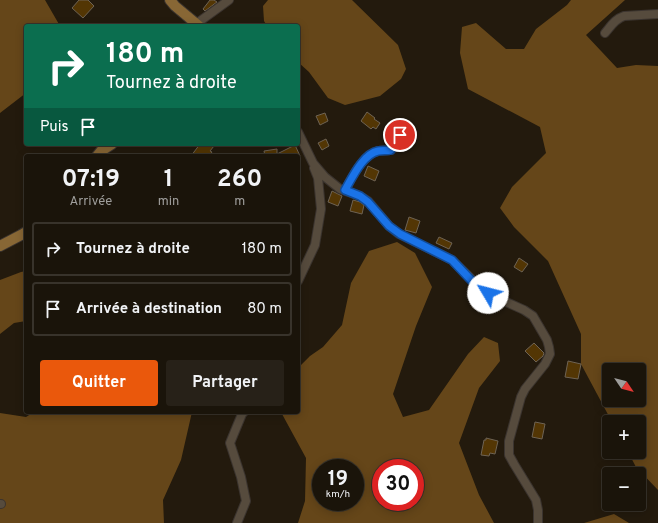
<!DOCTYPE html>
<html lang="fr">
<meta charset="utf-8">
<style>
body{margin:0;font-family:Overpass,sans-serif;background:#272118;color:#f1f3f6;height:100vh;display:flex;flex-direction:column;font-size:15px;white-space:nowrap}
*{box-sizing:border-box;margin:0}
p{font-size:13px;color:#9f9e9c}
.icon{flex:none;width:22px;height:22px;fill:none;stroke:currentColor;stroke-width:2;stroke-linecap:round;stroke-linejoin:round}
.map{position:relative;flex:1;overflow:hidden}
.panel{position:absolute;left:24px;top:154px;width:276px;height:260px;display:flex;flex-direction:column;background:#1a140a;border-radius:4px;box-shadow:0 2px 10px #0003,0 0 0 1px #38332b}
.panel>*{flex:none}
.guide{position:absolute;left:24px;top:24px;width:276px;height:122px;border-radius:4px;box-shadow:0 2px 10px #0003,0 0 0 1px #38332b;background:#0b6e4f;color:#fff;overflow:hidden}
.needle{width:26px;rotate:125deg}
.fabs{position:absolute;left:602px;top:363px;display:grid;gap:8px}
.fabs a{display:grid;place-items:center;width:44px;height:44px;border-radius:4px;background:#1a140a;box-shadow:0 2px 10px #0003,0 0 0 1px #38332b;font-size:20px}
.speed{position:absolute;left:312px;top:459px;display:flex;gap:8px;font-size:20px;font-weight:700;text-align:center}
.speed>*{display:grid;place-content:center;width:52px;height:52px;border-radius:50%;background:#1a140a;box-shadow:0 2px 10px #0003,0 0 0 1px #38332b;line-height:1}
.speed small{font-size:10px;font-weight:400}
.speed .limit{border:6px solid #d22;background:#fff;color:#111}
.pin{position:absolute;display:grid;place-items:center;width:34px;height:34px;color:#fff;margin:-17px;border:2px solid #fff;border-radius:50%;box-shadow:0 1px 4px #0007}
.me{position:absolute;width:44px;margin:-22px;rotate:307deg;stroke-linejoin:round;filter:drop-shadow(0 0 3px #0008)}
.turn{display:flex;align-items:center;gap:14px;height:84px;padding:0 16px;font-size:18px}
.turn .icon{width:52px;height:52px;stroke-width:2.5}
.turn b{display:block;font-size:28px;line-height:34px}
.then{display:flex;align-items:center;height:38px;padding:0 16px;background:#0003;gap:8px;font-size:15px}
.eta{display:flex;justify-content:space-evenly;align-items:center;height:68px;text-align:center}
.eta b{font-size:24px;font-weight:700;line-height:28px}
.button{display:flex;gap:8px;margin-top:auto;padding:8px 16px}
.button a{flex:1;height:46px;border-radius:4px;background:#ea580c;color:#fff;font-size:16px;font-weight:700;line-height:46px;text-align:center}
.button a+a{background:#272118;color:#f1f3f6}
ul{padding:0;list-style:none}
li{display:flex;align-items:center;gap:12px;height:54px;margin:0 8px 6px;padding:0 8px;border:2px solid #38332b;border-radius:4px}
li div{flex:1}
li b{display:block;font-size:15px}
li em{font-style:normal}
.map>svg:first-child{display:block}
</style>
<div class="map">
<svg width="658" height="523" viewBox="0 0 658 523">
<rect width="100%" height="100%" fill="#231a0d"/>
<!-- forest -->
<path fill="#654619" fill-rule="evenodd" d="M0,0H45L60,26H26V93L0,113Z
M268,0H352L398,45L406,69L401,79L380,96L345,105L328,98L309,72L298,62V26H267L264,21L263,6Z
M571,0H625L586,35L617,68L636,65L658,66V490L636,467L628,452H639V422H612L581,364V334L548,261L514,227L500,208L512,187L546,153L540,127L468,89L460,53L462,27L476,23L506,49H524L536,29L567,5ZM609,370H639V400H609Z
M397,242L415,253L432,287L416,326L393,394L403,417L429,410L468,354L484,337L498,343L500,361L479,388L459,443L479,495L494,523H298L305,501L306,458L282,414V412H298V368L310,356L323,347L342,325L351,283L369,251ZM321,468H355V502H321ZM381,468H415V502H381Z
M26,271V321L14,323L0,334V280L21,272Z
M34,412H192L181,460L163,500L164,523H0V413L26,417Z
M614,514L629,523H584Z"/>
<!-- building -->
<path fill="#533604" stroke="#6e6354" d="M79,0H88L94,6L83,18L72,8Z
M210,0H214L217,2L205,11L203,9Z
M367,112L375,118L374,119L380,123L376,129L373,127L371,129L361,121Z
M325,113L328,121L320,125L316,116Z
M326,139L329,146L322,150L318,143Z
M200,144H211L214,146L210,151L212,152L209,156H191Z
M295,145L300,156H265L264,151L277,149V154Z
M368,166L379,171L375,181L364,176Z
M332,191L342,196L338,206L328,202Z
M353,200L360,202L364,205L362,214L350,211Z
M409,217L420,221L416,233L405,230Z
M439,237L452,243L449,249L436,243Z
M519,258L528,264L522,272L514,267Z
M534,343L544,353L543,356L536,362L525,351Z
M568,361L581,364L578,379L565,377Z
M535,422L545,424L542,439L532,437Z
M486,438L498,441L495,454L490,453L489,456L481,455L484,440H486Z"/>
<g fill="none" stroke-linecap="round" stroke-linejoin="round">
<defs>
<path id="minor" d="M196,24L229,0
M605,33C611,26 615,19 624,16L658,14
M298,132L313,163L325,177L340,189L360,196L368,201L389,226L399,234L452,260L481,288L495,297L524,310L533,316L547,340L549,347L550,354L545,364L525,389L521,397L509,441V455L514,464L536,500L538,510V523
M345,190C352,178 363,154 378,151C382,150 387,151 391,150L394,146L400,135
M298,281L315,245L321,209L318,178L314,168
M0,504H1
M237,523L246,501L241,477L230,443L242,414L244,412"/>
<path id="major" d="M170,0L175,6L199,26
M97,156L101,151L112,144
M0,246L21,235L26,232"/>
</defs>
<!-- minor casing -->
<use href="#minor" stroke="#3b342f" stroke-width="10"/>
<!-- major casing -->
<use href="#major" stroke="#3b342f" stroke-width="12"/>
<!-- minor -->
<use href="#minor" stroke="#564b3d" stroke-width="8"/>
<!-- major -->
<use href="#major" stroke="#886735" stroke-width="10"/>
</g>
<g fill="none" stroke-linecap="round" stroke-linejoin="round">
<defs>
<path id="route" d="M400,135L394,146L391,150C387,151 382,150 378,151C363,154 352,178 345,190L360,196L368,202L389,226L400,234L452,260L471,280L481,288L488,293"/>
</defs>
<!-- route casing -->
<use href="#route" stroke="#114b97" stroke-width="10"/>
<!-- route -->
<use href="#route" stroke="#1a73e8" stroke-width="7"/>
</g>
</svg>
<div class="fabs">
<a><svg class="needle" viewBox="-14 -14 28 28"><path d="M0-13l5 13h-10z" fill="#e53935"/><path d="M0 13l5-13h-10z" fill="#9f9e9c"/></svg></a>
<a>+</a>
<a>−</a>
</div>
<div class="speed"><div>19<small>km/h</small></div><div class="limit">30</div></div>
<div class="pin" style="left:400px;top:135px;background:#d93025"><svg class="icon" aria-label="arrive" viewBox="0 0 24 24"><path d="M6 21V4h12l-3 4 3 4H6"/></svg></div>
<svg class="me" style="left:488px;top:293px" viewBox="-20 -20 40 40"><circle r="19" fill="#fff"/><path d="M0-13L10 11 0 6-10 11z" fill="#1a73e8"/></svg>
<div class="guide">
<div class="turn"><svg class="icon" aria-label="right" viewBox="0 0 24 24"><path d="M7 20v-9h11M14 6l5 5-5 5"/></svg><div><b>180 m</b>Tournez à droite</div></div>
<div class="then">Puis<svg class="icon" aria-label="arrive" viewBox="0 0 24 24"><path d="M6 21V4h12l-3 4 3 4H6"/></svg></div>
</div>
<section class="panel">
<div class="eta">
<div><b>07:19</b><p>Arrivée</p></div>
<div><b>1</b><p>min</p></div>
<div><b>260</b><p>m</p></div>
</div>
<ul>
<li><svg class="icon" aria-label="right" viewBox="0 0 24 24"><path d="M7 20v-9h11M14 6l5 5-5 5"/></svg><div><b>Tournez à droite</b></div><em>180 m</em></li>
<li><svg class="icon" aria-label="arrive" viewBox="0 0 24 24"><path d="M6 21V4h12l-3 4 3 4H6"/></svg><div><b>Arrivée à destination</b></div><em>80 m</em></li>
</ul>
<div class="button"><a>Quitter</a><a>Partager</a></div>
</section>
</div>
